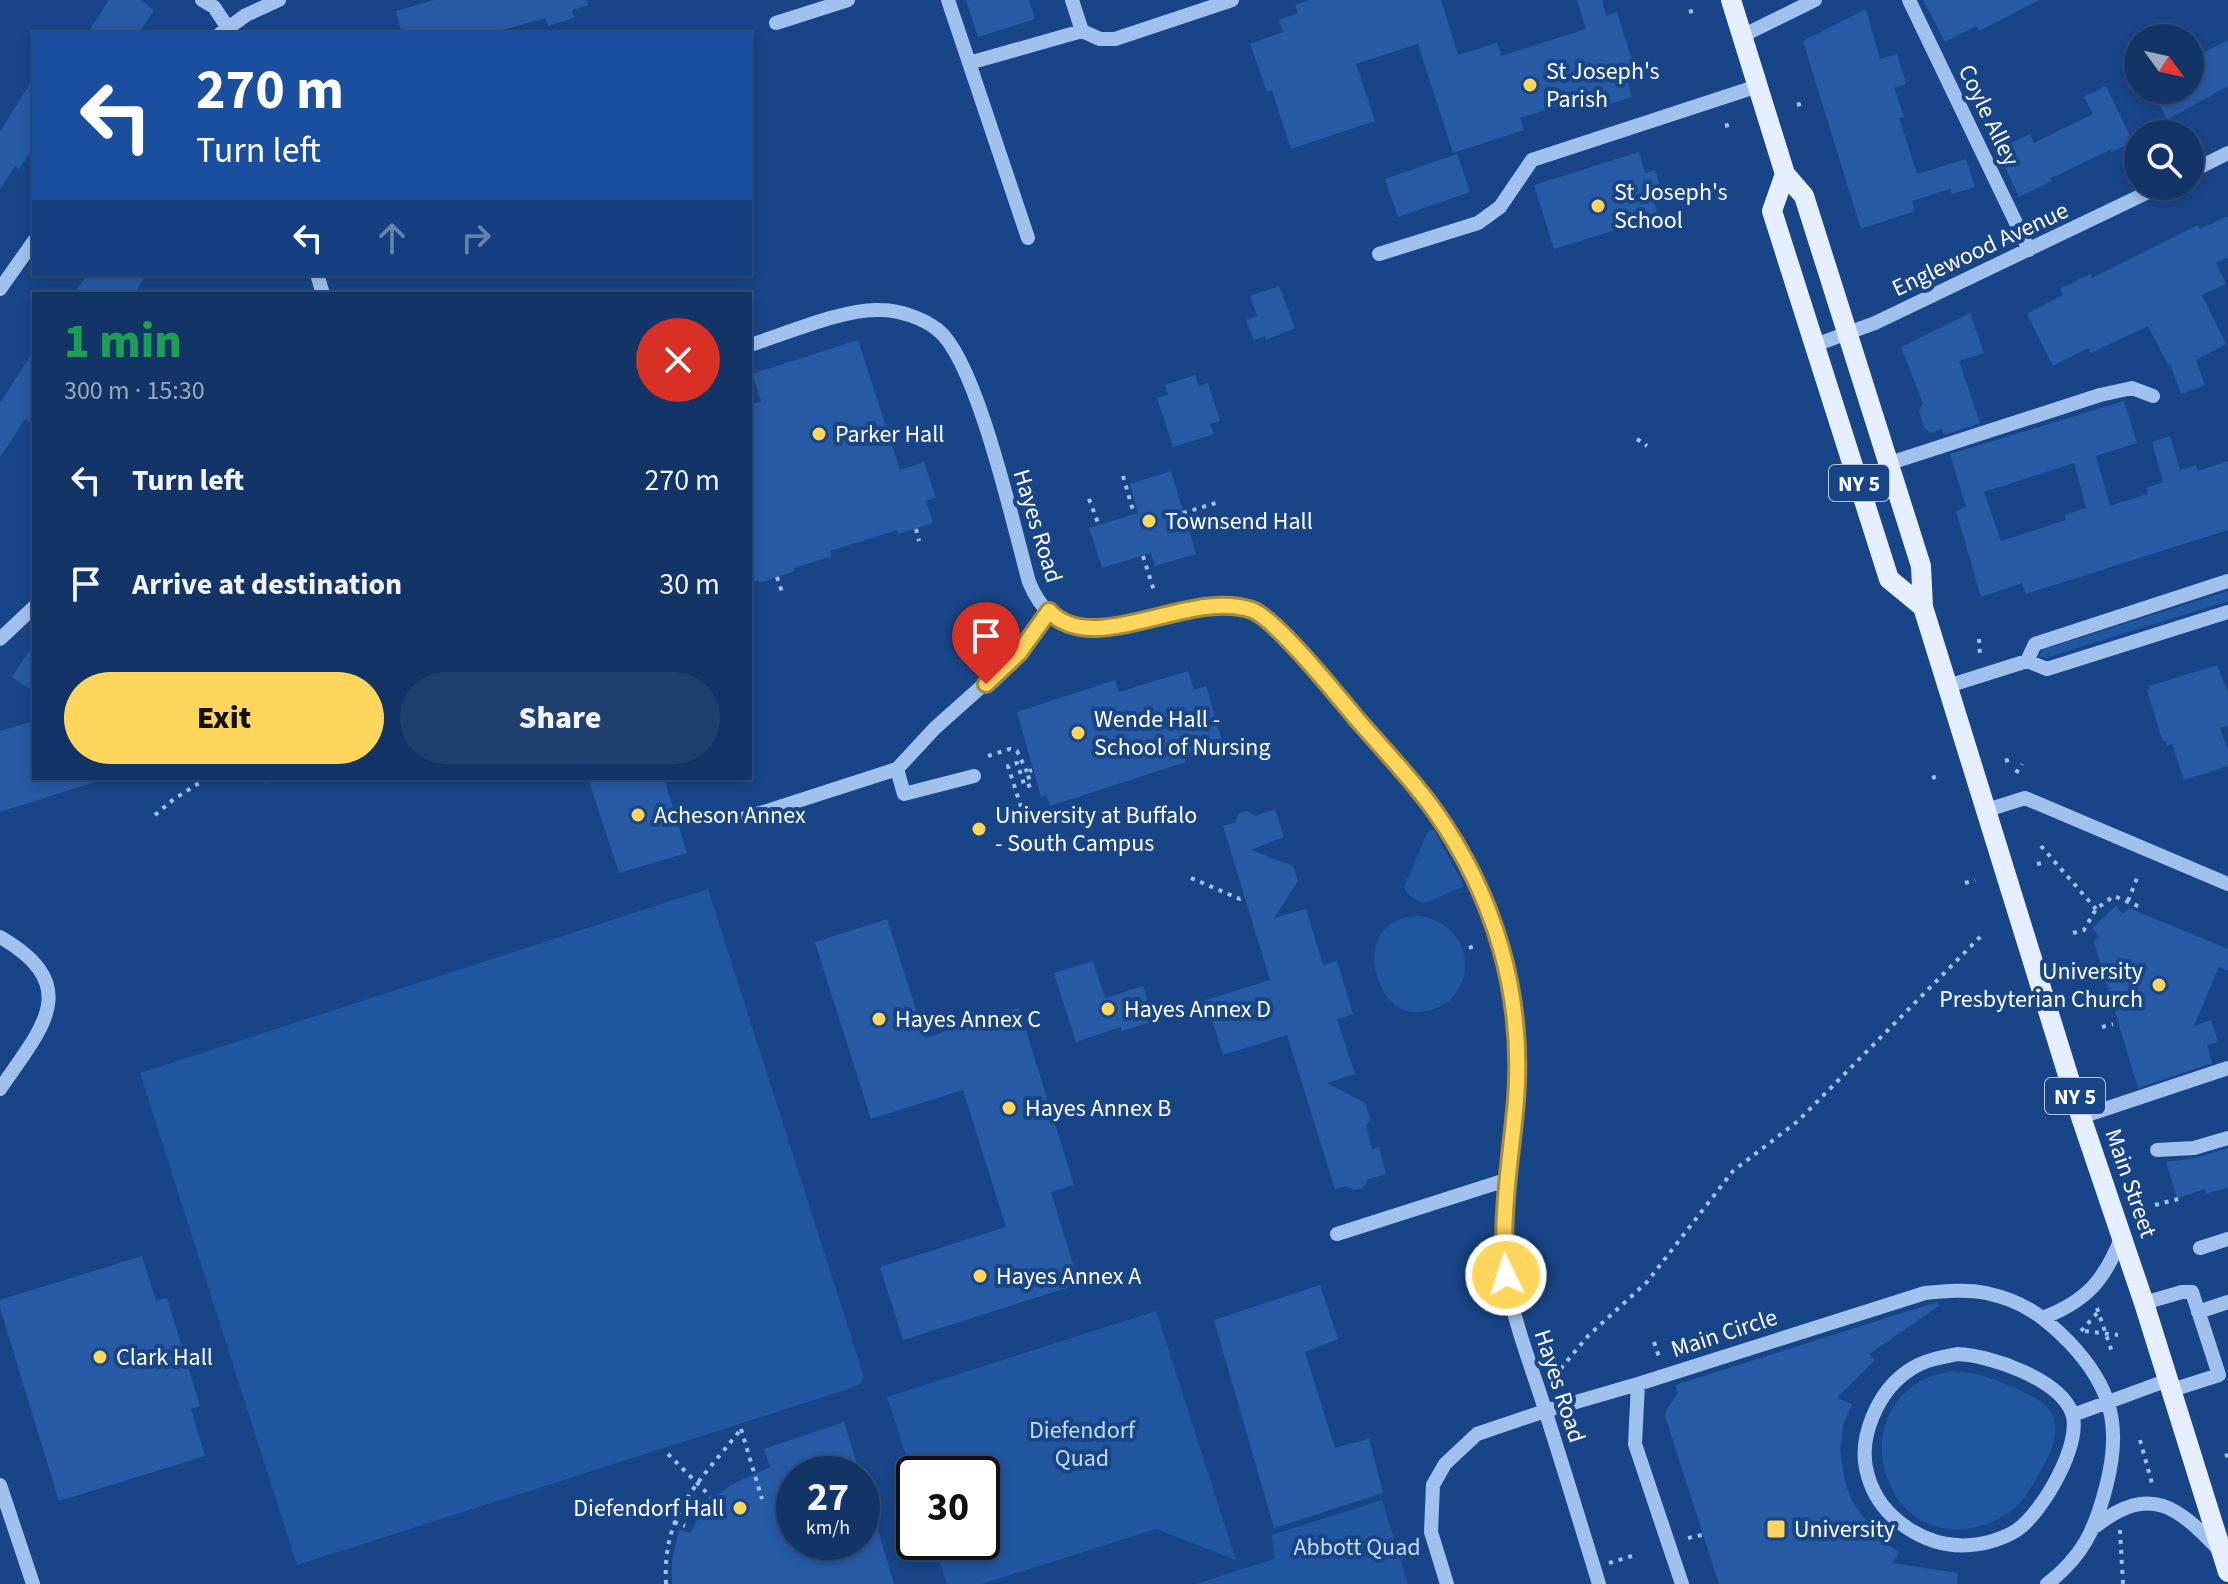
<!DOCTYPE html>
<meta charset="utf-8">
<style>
body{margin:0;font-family:"Source Sans 3",sans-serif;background:#1f3f6f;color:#f1f3f6;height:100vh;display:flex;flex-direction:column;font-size:30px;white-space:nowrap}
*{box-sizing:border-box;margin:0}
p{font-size:26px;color:#9caabf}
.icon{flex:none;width:44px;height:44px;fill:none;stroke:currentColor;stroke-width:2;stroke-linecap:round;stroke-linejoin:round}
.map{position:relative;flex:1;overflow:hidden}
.panel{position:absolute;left:32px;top:292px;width:720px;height:488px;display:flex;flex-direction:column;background:#123466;border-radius:0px;box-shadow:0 4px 12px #0003,0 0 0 2px #314f7a}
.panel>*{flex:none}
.hud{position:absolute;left:32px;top:32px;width:720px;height:244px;border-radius:0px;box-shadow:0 4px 12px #0003,0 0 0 2px #314f7a;background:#1a4fa0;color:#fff;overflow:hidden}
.needle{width:52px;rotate:123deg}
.tools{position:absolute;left:2124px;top:24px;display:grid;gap:16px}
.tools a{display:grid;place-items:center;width:80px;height:80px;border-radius:50%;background:#123466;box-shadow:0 4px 12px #0003,0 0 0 2px #314f7a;font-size:40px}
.speed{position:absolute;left:776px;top:1456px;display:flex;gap:16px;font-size:40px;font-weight:700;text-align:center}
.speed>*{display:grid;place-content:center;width:104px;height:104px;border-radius:50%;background:#123466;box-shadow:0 4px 12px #0003,0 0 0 2px #314f7a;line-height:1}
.speed small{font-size:20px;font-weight:400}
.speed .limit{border:4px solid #111;border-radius:12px;background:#fff;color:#111}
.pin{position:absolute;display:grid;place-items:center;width:68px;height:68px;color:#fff;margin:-82px -34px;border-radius:50% 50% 50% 0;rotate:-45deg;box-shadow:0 0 8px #0007}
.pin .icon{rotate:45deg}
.me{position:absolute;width:88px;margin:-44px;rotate:356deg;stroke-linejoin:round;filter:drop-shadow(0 0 6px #0008)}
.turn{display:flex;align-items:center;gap:28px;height:168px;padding:0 32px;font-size:36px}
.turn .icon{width:104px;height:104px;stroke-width:2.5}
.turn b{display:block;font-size:56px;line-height:68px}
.lanes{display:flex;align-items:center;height:76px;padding:0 32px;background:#0003;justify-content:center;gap:40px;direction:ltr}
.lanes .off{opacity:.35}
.round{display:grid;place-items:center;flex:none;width:84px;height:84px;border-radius:42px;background:#1f3f6f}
.head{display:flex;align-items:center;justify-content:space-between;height:136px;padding:0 32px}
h1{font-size:48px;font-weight:800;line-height:60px;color:#1e9e55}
.button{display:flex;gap:16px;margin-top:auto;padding:16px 32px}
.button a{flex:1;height:92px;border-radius:48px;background:#ffd65c;color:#111;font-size:32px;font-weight:800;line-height:92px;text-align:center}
.button a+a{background:#1f3f6f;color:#f1f3f6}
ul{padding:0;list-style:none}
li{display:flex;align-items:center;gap:24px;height:104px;padding:0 32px}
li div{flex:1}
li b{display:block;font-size:30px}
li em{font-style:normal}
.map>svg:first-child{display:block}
</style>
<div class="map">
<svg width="2228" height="1584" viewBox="0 0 2228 1584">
<rect width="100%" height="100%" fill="#184588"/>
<!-- green -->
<path fill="#2156a1" d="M2228,591V601L2045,658L2039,656L2042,650Z
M1434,830L1464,886L1426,903C1417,902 1407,896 1404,887L1428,831Z
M708,889L864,1377L860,1384L852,1388L297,1565L140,1073Z
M1417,916C1482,922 1481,1012 1414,1012C1373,1011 1349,920 1417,916Z
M1156,1311L1236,1560L1156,1529L982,1584H947L934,1542H982V1474H914V1480L887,1397Z
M1953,1371C1977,1372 1995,1379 2017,1389C2027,1394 2041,1399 2048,1408C2067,1432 2044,1465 2032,1486C2020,1507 2003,1520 1980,1526C1885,1553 1842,1414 1929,1377C1937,1374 1945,1373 1953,1371Z
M1382,1500L1408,1584H1196L1274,1559L1272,1535Z"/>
<!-- building -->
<path fill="#275ba6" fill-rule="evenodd" d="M109,0H140L154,10L138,34H87Z
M434,0H587L588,5L572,10L574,18L548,26L545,18L499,31L500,34H402L396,11Z
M966,0H1029L1035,19L978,37Z
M1309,0H1441L1458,55L1497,43L1501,56L1586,29L1577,0H1602L1606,16L1617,12L1637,76L1627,79L1632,97L1610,104L1606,90L1520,118L1524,130L1453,153L1418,44L1356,64L1375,121L1291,149L1272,90L1267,92L1250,44L1283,32L1279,20L1298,13L1295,5Z
M1923,0H2039L1979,31L1976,26L1945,42Z
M1866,9L1880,59L1897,54L1906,84L1894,88L1904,117L1899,118L1917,174L1966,159L1975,187L1952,194L1950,189L1912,201L1915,211L1861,229L1803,41Z
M2228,40V86L2167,120L2152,90H2190V60Z
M34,77V147L19,169L15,166L0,189V132Z
M2106,86L2133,142L2111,152L2110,150L2051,178L2052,181L2019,197L1997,150L2030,134L2034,143L2093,114L2084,97Z
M1639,152L1645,173L1655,170L1662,191L1652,195L1659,217L1554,249L1534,185Z
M1457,154L1470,192L1398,217L1385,179Z
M2228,216V257L2216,263L2226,284L2202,295L2226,344L2196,360L2205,385L2181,394L2170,364L2168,365L2148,326L2091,353L2088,348L2053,366L2027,314L2063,295L2060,289L2090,274L2092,278L2198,225L2200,229Z
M87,274H147L134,294H74Z
M1279,286L1295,328L1266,340L1265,336L1254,340L1246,320L1257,316L1250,296Z
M1970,313L1984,353L1959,361L1980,423L1944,435L1942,429L1931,433L1924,428L1919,411L1923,403L1901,347Z
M858,340L900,470L924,462L936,498L926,501L933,523L898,534L897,530L830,551L832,556L794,568L795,571L759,583V580L750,583V405L761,401L752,374Z
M34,350V425L25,419L0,457V403Z
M1195,375L1199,386L1208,383L1220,421L1210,424L1214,434L1173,447L1157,398L1168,395L1165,385Z
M2124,401L2137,443L2096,456L2110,506L2148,494L2146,488L2163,482L2152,442L2170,436L2180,470L2196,465L2198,471L2228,461V530L2026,594L2022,583L1981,597L1956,511L1966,507L1950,454ZM2074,463L2086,508L2065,515L2066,520L2001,541L1984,492Z
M1171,471L1196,554L1155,566L1151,553L1102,568L1089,528L1138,513L1130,484Z
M34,644V692L12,677Z
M2217,665L2228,692V726L2220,728L2228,750V766L2184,780L2172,744L2167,746L2166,741L2163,742L2147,690L2150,689L2149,686Z
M1188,671L1194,690L1206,686L1223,743L1184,755L1186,762L1050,806L1046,795L1041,797L1017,712L1115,680L1119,692Z
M34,721V778H94L95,782L0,812V731Z
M588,778H664L687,853L619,873Z
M1275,809L1284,837L1251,850L1293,866L1298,881L1274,918L1306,909L1323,965L1337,961L1353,1014L1337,1019L1355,1074L1327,1083L1365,1103L1370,1118L1366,1126L1372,1149L1379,1147L1386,1174L1368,1179L1363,1188L1354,1190L1346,1186L1335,1189L1287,1035L1223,1055L1206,1000L1270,980L1223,826L1235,823L1239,813L1247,811L1255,816Z
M2116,906L2123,914L2129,908L2228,949V971L2219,967L2194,1026L2211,1020L2218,1042L2207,1045L2212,1063L2138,1088L2094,942L2099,936L2092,928Z
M887,919L925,1038L1019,1008L1074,1185L1051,1192L1079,1284L903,1340L880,1267L1006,1227L963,1090L871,1119L815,942Z
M1093,961L1105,998L1143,986L1154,1021L1122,1031L1121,1027L1076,1042L1054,973Z
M2228,1148V1187L2206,1194L2205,1189L2177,1198L2166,1162L2196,1158Z
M142,1256L156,1301L167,1298L200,1406L191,1409L205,1456L59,1501L0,1308V1300Z
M1320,1285L1338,1339L1305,1352L1335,1448L1369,1439L1383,1493L1274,1528L1214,1320Z
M1937,1302L1939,1306L1869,1354L1875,1360L1837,1398L1852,1404L1843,1426L1840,1450L1845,1482L1852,1501L1877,1536L1899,1553L1892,1563L1958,1573L1957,1584H1719L1665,1416L1667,1409L1678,1393L1675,1385Z
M844,1422L860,1474H794V1542H862V1495H867L894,1584H672V1560L679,1530L691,1533L699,1516L713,1499L731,1485L770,1467L764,1449Z"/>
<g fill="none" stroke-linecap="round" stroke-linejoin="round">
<!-- path -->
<path stroke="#a0c0ed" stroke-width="4" stroke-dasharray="4 6" stroke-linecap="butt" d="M1689,12L1698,9
M1797,105L1806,102
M1725,126L1734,123
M1637,439L1647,446
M1123,476L1134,514
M1089,499L1098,523
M1183,513L1219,502
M916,529L919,541
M1143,556L1155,594
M777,577L783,595
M1979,639L1980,656
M988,756L1010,749L1017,751L1027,772
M2005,761L2014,758
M2016,773L2022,764
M266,778L268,786
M1932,778L1941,775
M155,815L174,799L207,778
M1006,815L1022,810L1008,766L1017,763L1025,787L1031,785L1027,772L1032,770
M2041,846L2096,909
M2037,864L2047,862
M1191,878L1240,899L1245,897
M1965,883L1975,880
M2128,901L2137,878
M2073,933L2084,930L2096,909L2114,896L2140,907
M1469,948L1477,945
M2102,1027L2113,1024
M2155,1205L2182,1198
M2097,1308L2113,1355
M2081,1331L2098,1312
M2085,1331L2118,1335
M1654,1342L1660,1360
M1554,1375L1559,1373L1562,1367L1588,1336L1647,1282L1733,1171L1798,1121L1982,935
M741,1429L762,1499
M2140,1440L2153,1487
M668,1454L713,1499
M2225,1456L2228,1455
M674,1522L685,1526
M2120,1530L2123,1584
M1688,1538L1702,1535
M1609,1563L1632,1556
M666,1584C662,1511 700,1482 741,1429"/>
<!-- minor -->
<path stroke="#a0c0ed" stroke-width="14" d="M202,0L214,7L232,34
M948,0L1028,238
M1072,0L1082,31
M1909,0L2029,250
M776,23L848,0
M220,34L246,15L279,0
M1742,36L1815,0
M969,63L1082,31L1100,39H1115L1232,0
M2190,172L2228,153
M1379,254L1478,223L1500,207L1532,160L1758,86
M317,274L323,294
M0,289L34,241
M750,345C785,334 845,308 880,310C899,310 923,318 938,330C977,361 1014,528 1029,582C1066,674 1158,600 1224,605C1245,606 1259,614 1275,626C1348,710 1443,799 1487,902C1511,959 1522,1042 1515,1104C1510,1152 1501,1200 1503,1248C1506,1299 1524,1346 1540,1394C1560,1457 1580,1521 1599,1584
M1815,345L1875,323L2161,186
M1890,463L2100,395L2132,388L2153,396
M0,639L34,607
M2027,661L2035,644L2228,581
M1948,686L2027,661L2047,669L2228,612
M897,769L904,794L974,776
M1987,810L2025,798L2228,884
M745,818L897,769L935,728L1019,653L1049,611
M0,937C85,986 41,1029 0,1089
M2081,1117L2228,1068
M2157,1150L2194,1148L2228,1138
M1337,1234L1506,1180
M2200,1248L2228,1239
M2144,1303L2182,1292H2192L2219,1375L2172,1390
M2198,1312L2228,1302
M2045,1317C2088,1300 2105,1279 2122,1236
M1957,1354C1990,1355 2059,1379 2072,1413C2083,1443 2042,1513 2017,1530C2005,1538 1986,1544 1971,1545C1927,1549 1880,1519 1868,1476C1856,1438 1879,1389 1911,1369C1925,1360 1942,1357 1957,1354Z
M1638,1384L1635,1444L1682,1584
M2073,1415L2168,1380
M0,1485L33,1584
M2096,1526C2151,1483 2178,1507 2220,1551
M1447,1584L1431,1532L1433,1485L1445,1464L1477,1434L1545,1411L1638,1384L1925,1293C1945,1291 1967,1289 1986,1293C2023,1301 2043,1316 2069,1342C2112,1387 2122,1427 2106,1487C2095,1530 2083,1556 2047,1584"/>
<!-- major -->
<path stroke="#e6efff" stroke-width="20" d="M1731,0L1785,174L1804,196L1921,566L1923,607L2081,1117L2144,1303L2228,1572
M1785,174L1772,211L1889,579L1923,607"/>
</g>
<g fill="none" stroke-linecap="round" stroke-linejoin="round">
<defs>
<path id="route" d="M986,684L1019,653L1049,611C1094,659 1190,588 1252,610C1276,619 1337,695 1356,718C1382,748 1411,778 1434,810C1495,896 1524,995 1516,1100C1511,1159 1500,1215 1506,1275"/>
</defs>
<!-- route casing -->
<use href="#route" stroke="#a68b3c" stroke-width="20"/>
<!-- route -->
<use href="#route" stroke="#ffd65c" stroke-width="14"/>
</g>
<!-- markers -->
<g fill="#ffd65c" stroke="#184588" stroke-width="3">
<circle cx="1530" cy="85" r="8"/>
<circle cx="1598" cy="206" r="8"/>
<circle cx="819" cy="434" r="8"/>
<circle cx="1149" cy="521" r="8"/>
<circle cx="1078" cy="733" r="8"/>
<circle cx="638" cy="815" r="8"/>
<circle cx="979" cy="829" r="8"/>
<circle cx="2159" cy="985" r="8"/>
<circle cx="1108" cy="1009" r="8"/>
<circle cx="879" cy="1019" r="8"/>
<circle cx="1009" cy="1108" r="8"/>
<circle cx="980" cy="1276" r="8"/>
<circle cx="100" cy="1357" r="8"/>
<circle cx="740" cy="1508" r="8"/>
<rect x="1766" y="1519" width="20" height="20" rx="4"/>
</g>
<g text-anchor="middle" stroke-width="8" stroke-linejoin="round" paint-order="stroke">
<!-- shield labels -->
<g fill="#184588" stroke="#bac7db" stroke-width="2">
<rect x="1829" y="465" width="60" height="36" rx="6"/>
<rect x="2045" y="1078" width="60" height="36" rx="6"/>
</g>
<g font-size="22" font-weight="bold" fill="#fff">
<text x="1859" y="491">NY 5</text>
<text x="2075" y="1104">NY 5</text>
</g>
<!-- poi labels -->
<g font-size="24" fill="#fff" stroke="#184588" text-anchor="start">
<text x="1546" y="79">St Joseph's<tspan x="1546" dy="28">Parish</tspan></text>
<text x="1614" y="200">St Joseph's<tspan x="1614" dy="28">School</tspan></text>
<text x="835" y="442">Parker Hall</text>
<text x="1165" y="529">Townsend Hall</text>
<text x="1094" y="727">Wende Hall -<tspan x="1094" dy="28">School of Nursing</tspan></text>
<text x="654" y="823">Acheson Annex</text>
<text x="995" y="823">University at Buffalo<tspan x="995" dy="28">- South Campus</tspan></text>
<text x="2143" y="979" text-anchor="end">University<tspan x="2143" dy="28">Presbyterian Church</tspan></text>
<text x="1124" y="1017">Hayes Annex D</text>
<text x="895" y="1027">Hayes Annex C</text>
<text x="1025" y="1116">Hayes Annex B</text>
<text x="996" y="1284">Hayes Annex A</text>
<text x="116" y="1365">Clark Hall</text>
<text x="724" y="1516" text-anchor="end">Diefendorf Hall</text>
<text x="1794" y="1537">University</text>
</g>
<!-- street labels -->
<g font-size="24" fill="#fff" stroke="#184588">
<text transform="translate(1989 115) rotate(64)" y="8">Coyle Alley</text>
<text transform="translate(1980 249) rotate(-25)" y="8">Englewood Avenue</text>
<text transform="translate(1038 526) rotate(73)" y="8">Hayes Road</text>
<text transform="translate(2131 1183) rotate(71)" y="8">Main Street</text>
<text transform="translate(1724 1333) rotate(-18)" y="8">Main Circle</text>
<text transform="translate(1560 1386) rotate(72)" y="8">Hayes Road</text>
</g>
<!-- park labels -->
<g font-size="24" fill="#c5dbfa" stroke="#184588">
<text x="1082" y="1438">Diefendorf<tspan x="1082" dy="28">Quad</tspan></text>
<text x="1357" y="1555">Abbott Quad</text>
</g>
</g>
</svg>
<div class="tools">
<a><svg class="needle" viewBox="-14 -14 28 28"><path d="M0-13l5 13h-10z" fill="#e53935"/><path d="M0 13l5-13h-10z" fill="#9caabf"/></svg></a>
<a><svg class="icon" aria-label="search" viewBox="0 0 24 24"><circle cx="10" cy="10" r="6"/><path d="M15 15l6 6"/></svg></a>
</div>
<div class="speed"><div>27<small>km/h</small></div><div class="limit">30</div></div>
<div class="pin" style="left:986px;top:684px;background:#d93025"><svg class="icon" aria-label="arrive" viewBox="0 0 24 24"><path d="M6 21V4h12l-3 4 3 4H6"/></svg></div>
<svg class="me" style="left:1506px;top:1275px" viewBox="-20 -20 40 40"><circle r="17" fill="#ffd65c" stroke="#fff" stroke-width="3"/><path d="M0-11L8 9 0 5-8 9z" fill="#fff"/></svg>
<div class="hud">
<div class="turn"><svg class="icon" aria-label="left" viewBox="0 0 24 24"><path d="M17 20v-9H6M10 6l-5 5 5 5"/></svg><div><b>270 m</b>Turn left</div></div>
<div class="lanes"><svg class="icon" aria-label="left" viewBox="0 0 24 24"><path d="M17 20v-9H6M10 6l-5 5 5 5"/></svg><svg class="icon off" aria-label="ahead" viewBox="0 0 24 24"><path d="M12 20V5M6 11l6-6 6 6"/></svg><svg class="icon off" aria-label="right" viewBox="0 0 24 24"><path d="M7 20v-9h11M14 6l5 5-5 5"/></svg></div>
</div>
<section class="panel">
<div class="head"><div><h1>1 min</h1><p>300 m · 15:30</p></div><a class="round" style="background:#d93025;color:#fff"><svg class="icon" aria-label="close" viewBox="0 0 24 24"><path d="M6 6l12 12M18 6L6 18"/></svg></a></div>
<ul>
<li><svg class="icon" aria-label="left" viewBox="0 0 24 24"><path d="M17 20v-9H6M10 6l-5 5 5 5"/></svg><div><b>Turn left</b></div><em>270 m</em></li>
<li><svg class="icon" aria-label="arrive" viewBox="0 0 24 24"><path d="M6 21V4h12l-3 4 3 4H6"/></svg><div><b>Arrive at destination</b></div><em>30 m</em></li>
</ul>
<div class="button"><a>Exit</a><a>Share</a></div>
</section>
</div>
